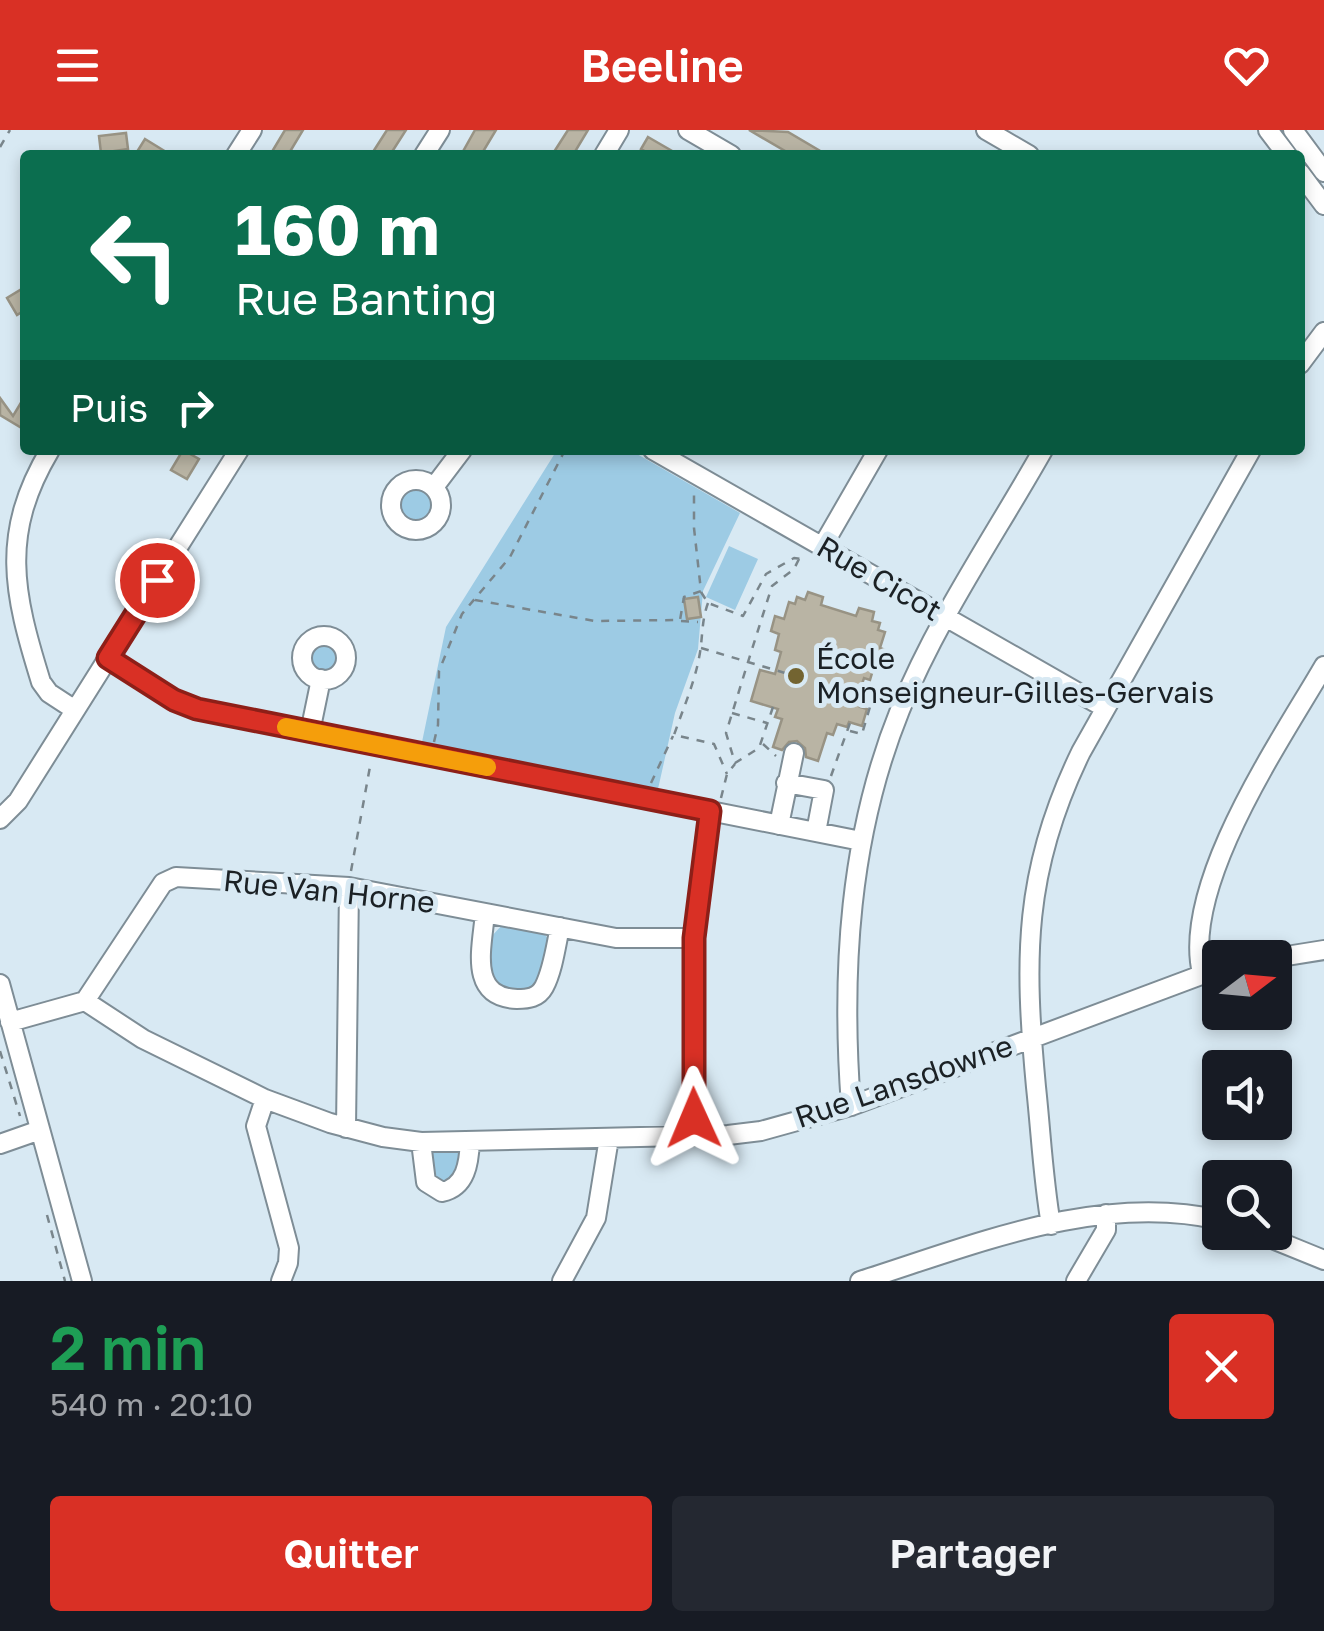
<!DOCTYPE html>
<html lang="fr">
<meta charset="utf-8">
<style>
body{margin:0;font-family:"Golos Text",sans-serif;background:#242831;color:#f1f3f6;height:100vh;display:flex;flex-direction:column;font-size:38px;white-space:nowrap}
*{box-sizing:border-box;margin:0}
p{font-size:32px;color:#9ea1a6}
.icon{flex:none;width:55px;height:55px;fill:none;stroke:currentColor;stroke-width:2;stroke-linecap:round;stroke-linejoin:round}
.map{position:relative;height:1151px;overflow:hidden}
.details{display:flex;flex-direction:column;background:#171b24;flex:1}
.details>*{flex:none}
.hud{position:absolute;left:20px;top:20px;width:1285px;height:305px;border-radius:10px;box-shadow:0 5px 15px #0003;background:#0b6e4f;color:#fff;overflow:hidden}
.needle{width:65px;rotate:74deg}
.controls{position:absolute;left:1202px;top:810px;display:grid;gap:20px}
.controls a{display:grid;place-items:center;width:90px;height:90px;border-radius:10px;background:#171b24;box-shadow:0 5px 15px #0003;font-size:50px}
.pin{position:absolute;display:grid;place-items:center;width:85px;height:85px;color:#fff;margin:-42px;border:5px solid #fff;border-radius:50%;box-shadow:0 2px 10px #0007}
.me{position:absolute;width:110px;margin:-55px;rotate:359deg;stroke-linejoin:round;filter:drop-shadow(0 0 8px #0008)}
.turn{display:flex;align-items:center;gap:35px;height:210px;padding:0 50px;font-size:45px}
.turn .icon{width:130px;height:130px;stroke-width:2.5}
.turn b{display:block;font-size:70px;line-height:85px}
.then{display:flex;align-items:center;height:95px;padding:0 50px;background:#0003;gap:20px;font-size:38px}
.round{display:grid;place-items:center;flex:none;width:105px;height:105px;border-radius:10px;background:#242831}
.headline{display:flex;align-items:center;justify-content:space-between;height:170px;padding:0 50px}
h1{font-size:60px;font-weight:600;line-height:75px;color:#1e9e55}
.button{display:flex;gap:20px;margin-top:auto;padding:20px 50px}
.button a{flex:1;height:115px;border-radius:10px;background:#d93025;color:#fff;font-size:40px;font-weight:600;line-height:115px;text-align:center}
.button a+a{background:#242831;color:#f1f3f6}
header{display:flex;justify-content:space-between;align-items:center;height:130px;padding:0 50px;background:#d93025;color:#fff;font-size:45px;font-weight:600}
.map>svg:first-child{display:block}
</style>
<header><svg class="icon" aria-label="menu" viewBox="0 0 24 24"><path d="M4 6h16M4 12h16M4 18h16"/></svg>Beeline<svg class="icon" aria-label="heart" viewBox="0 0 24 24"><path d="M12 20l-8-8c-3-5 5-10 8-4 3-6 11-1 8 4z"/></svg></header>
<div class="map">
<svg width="1324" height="1151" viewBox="0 0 1324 1151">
<rect width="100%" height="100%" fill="#d8e9f3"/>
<!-- green -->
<path fill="#9dcbe4" d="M557,320H630L740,383L703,461L698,519L675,583L658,659L422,612L446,497Z
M400 375a16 16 0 1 1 32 0a16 16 0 1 1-32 0Z
M729,416L758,429L735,480L706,467Z
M312 527a13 13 0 1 1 26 0a13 13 0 1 1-26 0Z
M502,795C513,797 535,797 544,804C558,815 540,848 533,859L513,861L494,853L490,838L491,807Z
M438,1019L457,1020L460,1025L453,1044L442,1053L435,1051L431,1024Z"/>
<!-- building -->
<path fill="#b9b4a4" stroke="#989384" stroke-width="2.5" d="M285,0H303L288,25H270Z
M387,0H406L390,25H371Z
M475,0H496L481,25H461Z
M568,0H588L573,25H552Z
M749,0L788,2L827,25H792Z
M126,3L128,19L101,23L99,6Z
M648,7L679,25H652L641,19Z
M145,9L171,25H135Z
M25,157V180L17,185L7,168Z
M25,266V300L0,285V268L13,286Z
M183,320L199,329L187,349L171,340Z
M808,462L823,467L821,475L856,486L859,478L874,482L872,491L880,493L878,500L885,502L880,518L888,521L884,536L875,533L870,550L864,548L857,569L862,571L860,577L867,579L862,596L849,592L847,597L837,594L833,605L827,603L818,631L806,627L805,618L797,611L789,612L782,620L773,617L782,589L775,587L778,579L751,571L760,540L775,544L781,522L775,520L779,504L771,501L775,486L784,489L789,472L795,474L797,467L805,470Z
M698,467L701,487L687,489L684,469Z"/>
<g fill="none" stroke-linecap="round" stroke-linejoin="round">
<defs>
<path id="minor" d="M688,0L731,25
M986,0L1029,25
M1268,0L1287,25
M1293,0L1324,42
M236,25L252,0
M424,25L440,0
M604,25L619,0
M1300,43L1324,75
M1300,234L1324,202
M50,320C0,404 13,462 41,552L49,563L75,580
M653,320L1105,578
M391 375a25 25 0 1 1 50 0a25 25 0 1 1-50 0Z
M434,357L462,320
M822,417L878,320
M302 528a22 22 0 1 1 44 0a22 22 0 1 1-44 0Z
M108,528L174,570L197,579L861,711
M310,602L321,549
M786,653L824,660L816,702
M0,689L18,671L239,320
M779,695L794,623
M485,783C482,818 468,867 517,869C528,869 538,868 544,857C553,840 556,815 560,797
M1274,828L1324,820
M1202,843C1181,755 1281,610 1324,536
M0,854L82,1151
M85,871L163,753L176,747L349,757L616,808H694
M10,892L85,871L143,909L265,969L330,993L383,1007L421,1012L728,1005L761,1001L851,976L1220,838
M265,969L256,996L289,1118L288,1133L281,1151
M851,976C841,842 849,706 900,580C937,489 995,405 1043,320
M346,998L349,757
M694,1006V808L709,681
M421,1012L426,1052L442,1062C466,1057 469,1033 470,1011
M0,1014L40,1000
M1051,1095C1043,1049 1041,1003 1036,957C1024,829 1023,741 1081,622L1251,320
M1255,1102L1324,1130
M562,1151L596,1088L609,1008
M860,1151C974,1115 1099,1062 1220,1090
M1076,1151L1106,1100V1084"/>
</defs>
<!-- minor casing -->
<use href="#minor" stroke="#7e8d96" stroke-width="22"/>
<!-- path -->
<path stroke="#79858b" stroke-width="2.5" stroke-dasharray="8 8" stroke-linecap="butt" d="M0,17L10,0
M701,462L708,473L743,486L766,444L794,428L801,429L803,426
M475,470L595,491L680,490L684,467L701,461L694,398V362
M708,473C701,492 703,509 699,528C694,554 683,579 674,605L714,614L727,644
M681,491L698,492
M701,518L785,543
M850,563L886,575
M773,577L759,618L735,633L726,603L748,532L772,456L794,439L799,429
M732,583L767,593
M850,601L862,604L872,570
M434,612L438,595L439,541L462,484L510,427L565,320
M763,614L776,626
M831,646L850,593
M651,653L673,606
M721,668L727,644L735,634
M351,741L371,631
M0,921L20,986
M47,1085L65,1151"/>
<!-- minor -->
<use href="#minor" stroke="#fff" stroke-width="18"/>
</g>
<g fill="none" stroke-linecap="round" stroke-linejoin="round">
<defs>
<path id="route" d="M157,450L108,528L174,570L197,579L710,681L694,808V988"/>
</defs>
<!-- route casing -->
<use href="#route" stroke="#8d1f18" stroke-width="25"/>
<!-- route -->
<use href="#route" stroke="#d93025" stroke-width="18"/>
<!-- slow -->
<path stroke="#f59e0b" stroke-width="18" d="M286,597L487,637"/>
</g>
<!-- markers -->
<circle fill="#736431" stroke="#d8e9f3" stroke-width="4" cx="796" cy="546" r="10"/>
<g text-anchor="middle" stroke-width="10" stroke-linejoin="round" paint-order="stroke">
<!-- street labels -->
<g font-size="30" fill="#1b2125" stroke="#d8e9f3">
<text transform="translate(879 449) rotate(30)" y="10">Rue Cicot</text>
<text transform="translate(329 762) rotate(6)" y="10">Rue Van Horne</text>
<text transform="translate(904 952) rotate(-19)" y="10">Rue Lansdowne</text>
</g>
<!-- poi labels -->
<g font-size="30" fill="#1b2125" stroke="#d8e9f3" text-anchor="start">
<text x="816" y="539">École<tspan x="816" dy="34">Monseigneur-Gilles-Gervais</tspan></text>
</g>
</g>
</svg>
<div class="controls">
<a><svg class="needle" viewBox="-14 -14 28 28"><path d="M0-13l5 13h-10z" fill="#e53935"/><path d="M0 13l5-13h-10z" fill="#9ea1a6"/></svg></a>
<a><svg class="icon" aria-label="sound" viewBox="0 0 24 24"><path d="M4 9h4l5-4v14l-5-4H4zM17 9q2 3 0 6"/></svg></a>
<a><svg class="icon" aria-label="search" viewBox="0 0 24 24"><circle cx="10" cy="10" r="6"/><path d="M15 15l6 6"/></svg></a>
</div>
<div class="pin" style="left:157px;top:450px;background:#d93025"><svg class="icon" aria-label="arrive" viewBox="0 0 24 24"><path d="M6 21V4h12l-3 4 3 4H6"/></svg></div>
<svg class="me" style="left:694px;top:988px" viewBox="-20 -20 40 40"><path d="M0-17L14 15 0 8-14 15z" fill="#d93025" stroke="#fff" stroke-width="4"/></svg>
<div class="hud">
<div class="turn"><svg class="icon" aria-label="left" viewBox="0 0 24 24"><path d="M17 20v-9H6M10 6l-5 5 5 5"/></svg><div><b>160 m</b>Rue Banting</div></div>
<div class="then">Puis<svg class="icon" aria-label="right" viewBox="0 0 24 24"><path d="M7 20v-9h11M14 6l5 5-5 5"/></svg></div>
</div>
</div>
<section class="details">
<div class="headline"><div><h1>2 min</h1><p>540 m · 20:10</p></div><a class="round" style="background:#d93025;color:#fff"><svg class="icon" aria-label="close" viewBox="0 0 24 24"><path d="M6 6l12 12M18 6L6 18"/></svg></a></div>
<div class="button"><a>Quitter</a><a>Partager</a></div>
</section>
